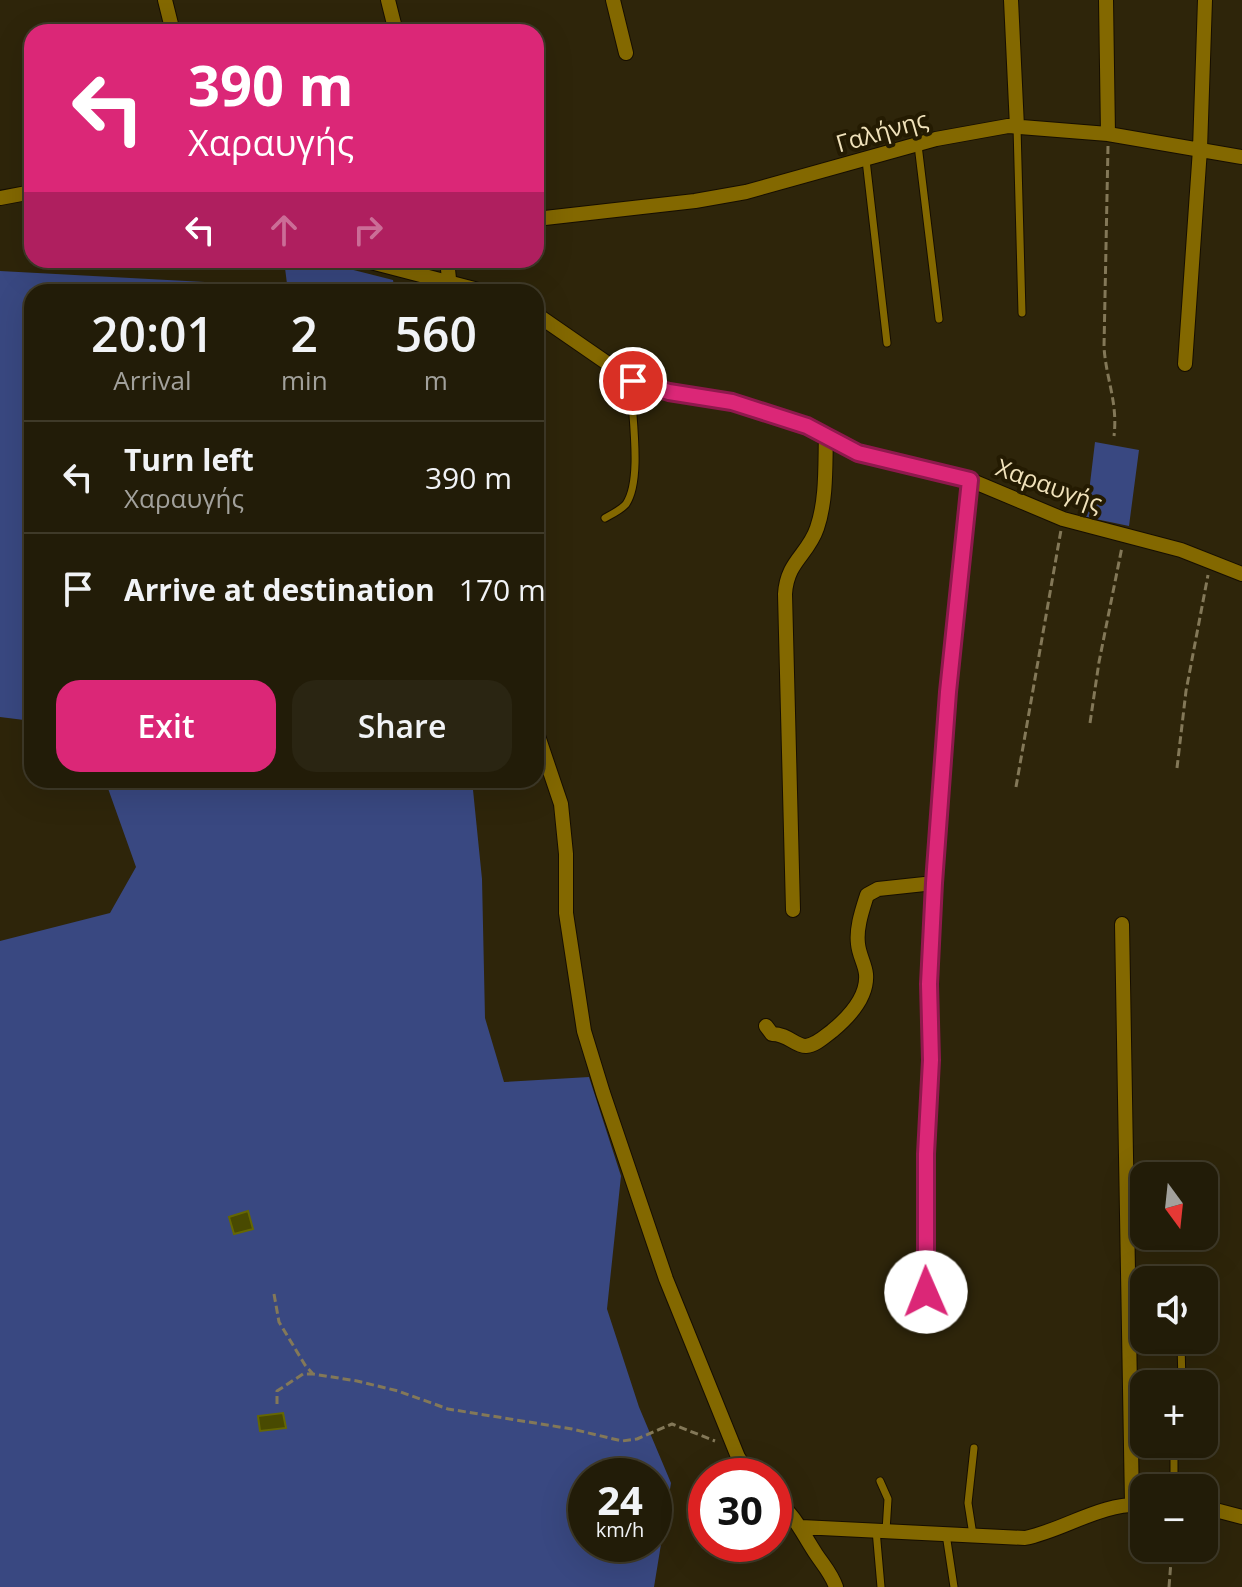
<!DOCTYPE html>
<meta charset="utf-8">
<style>
body{margin:0;font-family:"Open Sans",sans-serif;background:#2a2512;color:#f1f3f6;height:100vh;display:flex;flex-direction:column;font-size:30px;white-space:nowrap}
*{box-sizing:border-box;margin:0}
p{font-size:26px;color:#a2a19c}
.icon{flex:none;width:44px;height:44px;fill:none;stroke:currentColor;stroke-width:2;stroke-linecap:round;stroke-linejoin:round}
.map{position:relative;flex:1;overflow:hidden}
.side{position:absolute;left:24px;top:284px;width:520px;height:504px;display:flex;flex-direction:column;background:#221c08;border-radius:24px;box-shadow:0 8px 32px #0002,0 0 0 2px #3f3a29}
.side>*{flex:none}
.guide{position:absolute;left:24px;top:24px;width:520px;height:244px;border-radius:24px;box-shadow:0 8px 32px #0002,0 0 0 2px #3f3a29;background:#db2777;color:#fff;overflow:hidden}
.needle{width:52px;rotate:165deg}
.controls{position:absolute;left:1130px;top:1162px;display:grid;gap:16px}
.controls a{display:grid;place-items:center;width:88px;height:88px;border-radius:16px;background:#221c08;box-shadow:0 8px 32px #0002,0 0 0 2px #3f3a29;font-size:40px}
.speed{position:absolute;left:568px;top:1458px;display:flex;gap:16px;font-size:40px;font-weight:700;text-align:center}
.speed>*{display:grid;place-content:center;width:104px;height:104px;border-radius:50%;background:#221c08;box-shadow:0 8px 32px #0002,0 0 0 2px #3f3a29;line-height:1}
.speed small{font-size:20px;font-weight:400}
.speed .limit{border:12px solid #d22;background:#fff;color:#111}
.pin{position:absolute;display:grid;place-items:center;width:68px;height:68px;color:#fff;margin:-34px;border:4px solid #fff;border-radius:50%;box-shadow:0 2px 8px #0007}
.me{position:absolute;width:88px;margin:-44px;rotate:359deg;stroke-linejoin:round;filter:drop-shadow(0 0 6px #0008)}
.turn{display:flex;align-items:center;gap:28px;height:168px;padding:0 32px;font-size:36px}
.turn .icon{width:104px;height:104px;stroke-width:2.5}
.turn b{display:block;font-size:56px;line-height:68px}
.lanes{display:flex;align-items:center;height:76px;padding:0 32px;background:#0003;justify-content:center;gap:40px;direction:ltr}
.lanes .off{opacity:.35}
.eta{display:flex;justify-content:space-evenly;align-items:center;height:136px;text-align:center}
.eta b{font-size:48px;font-weight:600;line-height:56px}
.primary-button{display:flex;gap:16px;margin-top:auto;padding:16px 32px}
.primary-button a{flex:1;height:92px;border-radius:24px;background:#db2777;color:#fff;font-size:32px;font-weight:600;line-height:92px;text-align:center}
.primary-button a+a{background:#2a2512;color:#f1f3f6}
ul{padding:0;list-style:none}
li{display:flex;align-items:center;gap:24px;height:112px;padding:0 32px;border-top:2px solid #3f3a29}
li div{flex:1}
li b{display:block;font-size:30px}
li em{font-style:normal}
.map>svg:first-child{display:block}
</style>
<div class="map">
<svg width="1242" height="1587" viewBox="0 0 1242 1587">
<rect width="100%" height="100%" fill="#2e250a"/>
<!-- green -->
<path fill="#394881" fill-rule="evenodd" d="M284,260H314L393,280L395,292H288Z
M0,271L205,282V292H32V721L0,717Z
M1095,442L1139,450L1129,526L1086,517Z
M105,780H472L482,879L485,1018L504,1082L589,1077L621,1176L607,1309L639,1407L671,1483L654,1587H0V941L110,913L136,867ZM586,1476H654V1544H586Z"/>
<!-- building -->
<path fill="#494a01" stroke="#656702" stroke-width="2" d="M248,1211L253,1229L234,1234L229,1217Z
M283,1413L286,1428L260,1431L258,1416Z"/>
<g fill="none" stroke-linecap="round" stroke-linejoin="round">
<defs>
<path id="lane" d="M1017,127L1022,313
M918,145L939,319
M866,160L887,343
M605,518C612,514 621,510 626,504C643,479 631,412 631,381
M1181,1343L1182,1384
M880,1481L888,1499L886,1531
M1174,1488V1444
M876,1530L881,1587
M946,1534L954,1587
M973,1535L968,1503L974,1448"/>
<path id="street" d="M165,0L173,32
M388,0L396,32
M613,0L626,53
M1011,0L1017,127
M1106,0L1108,134
M0,198L32,192
M536,219L695,201L746,192L936,139L1008,126L1108,134L1242,157
M363,260L486,292
M447,260L450,288
M536,314L633,381L669,392L732,402L790,420L826,434L858,453L970,480L1063,519L1181,550L1242,574
M1185,364L1200,149L1205,0
M536,730L561,804L566,854V913L584,1031L603,1093L666,1279L738,1457L750,1476
M793,910L785,594C787,561 808,555 817,528C827,499 825,464 826,434
M1122,924L1132,1504
M766,1026L772,1034C789,1034 794,1046 806,1046C816,1045 824,1037 832,1031C849,1017 868,997 866,974C865,964 859,955 858,944C856,928 862,911 867,895L878,889L934,883
M926,1311V1154L931,1060L929,984L934,883L948,692L970,480
M774,1497C796,1517 801,1531 816,1554C824,1566 831,1573 836,1587
M1204,1507L1242,1517
M801,1527L1025,1538C1065,1530 1101,1502 1144,1505"/>
</defs>
<!-- lane casing -->
<use href="#lane" stroke="#160e00" stroke-width="9"/>
<!-- street casing -->
<use href="#street" stroke="#160e00" stroke-width="16"/>
<!-- path -->
<path stroke="#837858" stroke-width="3" stroke-dasharray="8 4" stroke-linecap="butt" d="M1108,146L1104,347C1106,379 1118,402 1114,436
M1090,723L1099,662L1122,547
M1177,768L1186,691L1208,575
M1016,787L1061,530
M274,1294L279,1322L305,1365L313,1374
M277,1404V1391L303,1374H313L357,1381L398,1391L448,1409L572,1429L622,1441L637,1439L672,1424L715,1441
M1169,1587L1172,1548"/>
<!-- lane -->
<use href="#lane" stroke="#836800" stroke-width="7"/>
<!-- street -->
<use href="#street" stroke="#836800" stroke-width="14"/>
</g>
<g fill="none" stroke-linecap="round" stroke-linejoin="round">
<defs>
<path id="route" d="M633,381L669,392L732,402L807,426L858,453L970,480L948,692L934,883L929,984L931,1060L926,1154V1292"/>
</defs>
<!-- route casing -->
<use href="#route" stroke="#8e194d" stroke-width="20"/>
<!-- route -->
<use href="#route" stroke="#db2777" stroke-width="14"/>
</g>
<g text-anchor="middle" stroke-width="8" stroke-linejoin="round" paint-order="stroke">
<!-- street labels -->
<g font-size="24" fill="#f0e2bb" stroke="#241b02">
<text transform="translate(882 132) rotate(-16)" y="8">Γαλήνης</text>
<text transform="translate(1049 486) rotate(20)" y="8">Χαραυγής</text>
</g>
</g>
</svg>
<div class="controls">
<a><svg class="needle" viewBox="-14 -14 28 28"><path d="M0-13l5 13h-10z" fill="#e53935"/><path d="M0 13l5-13h-10z" fill="#a2a19c"/></svg></a>
<a><svg class="icon" aria-label="sound" viewBox="0 0 24 24"><path d="M4 9h4l5-4v14l-5-4H4zM17 9q2 3 0 6"/></svg></a>
<a>+</a>
<a>−</a>
</div>
<div class="speed"><div>24<small>km/h</small></div><div class="limit">30</div></div>
<div class="pin" style="left:633px;top:381px;background:#d93025"><svg class="icon" aria-label="arrive" viewBox="0 0 24 24"><path d="M6 21V4h12l-3 4 3 4H6"/></svg></div>
<svg class="me" style="left:926px;top:1292px" viewBox="-20 -20 40 40"><circle r="19" fill="#fff"/><path d="M0-13L10 11 0 6-10 11z" fill="#db2777"/></svg>
<div class="guide">
<div class="turn"><svg class="icon" aria-label="left" viewBox="0 0 24 24"><path d="M17 20v-9H6M10 6l-5 5 5 5"/></svg><div><b>390 m</b>Χαραυγής</div></div>
<div class="lanes"><svg class="icon" aria-label="left" viewBox="0 0 24 24"><path d="M17 20v-9H6M10 6l-5 5 5 5"/></svg><svg class="icon off" aria-label="ahead" viewBox="0 0 24 24"><path d="M12 20V5M6 11l6-6 6 6"/></svg><svg class="icon off" aria-label="right" viewBox="0 0 24 24"><path d="M7 20v-9h11M14 6l5 5-5 5"/></svg></div>
</div>
<section class="side">
<div class="eta">
<div><b>20:01</b><p>Arrival</p></div>
<div><b>2</b><p>min</p></div>
<div><b>560</b><p>m</p></div>
</div>
<ul>
<li><svg class="icon" aria-label="left" viewBox="0 0 24 24"><path d="M17 20v-9H6M10 6l-5 5 5 5"/></svg><div><b>Turn left</b><p>Χαραυγής</p></div><em>390 m</em></li>
<li><svg class="icon" aria-label="arrive" viewBox="0 0 24 24"><path d="M6 21V4h12l-3 4 3 4H6"/></svg><div><b>Arrive at destination</b></div><em>170 m</em></li>
</ul>
<div class="primary-button"><a>Exit</a><a>Share</a></div>
</section>
</div>
